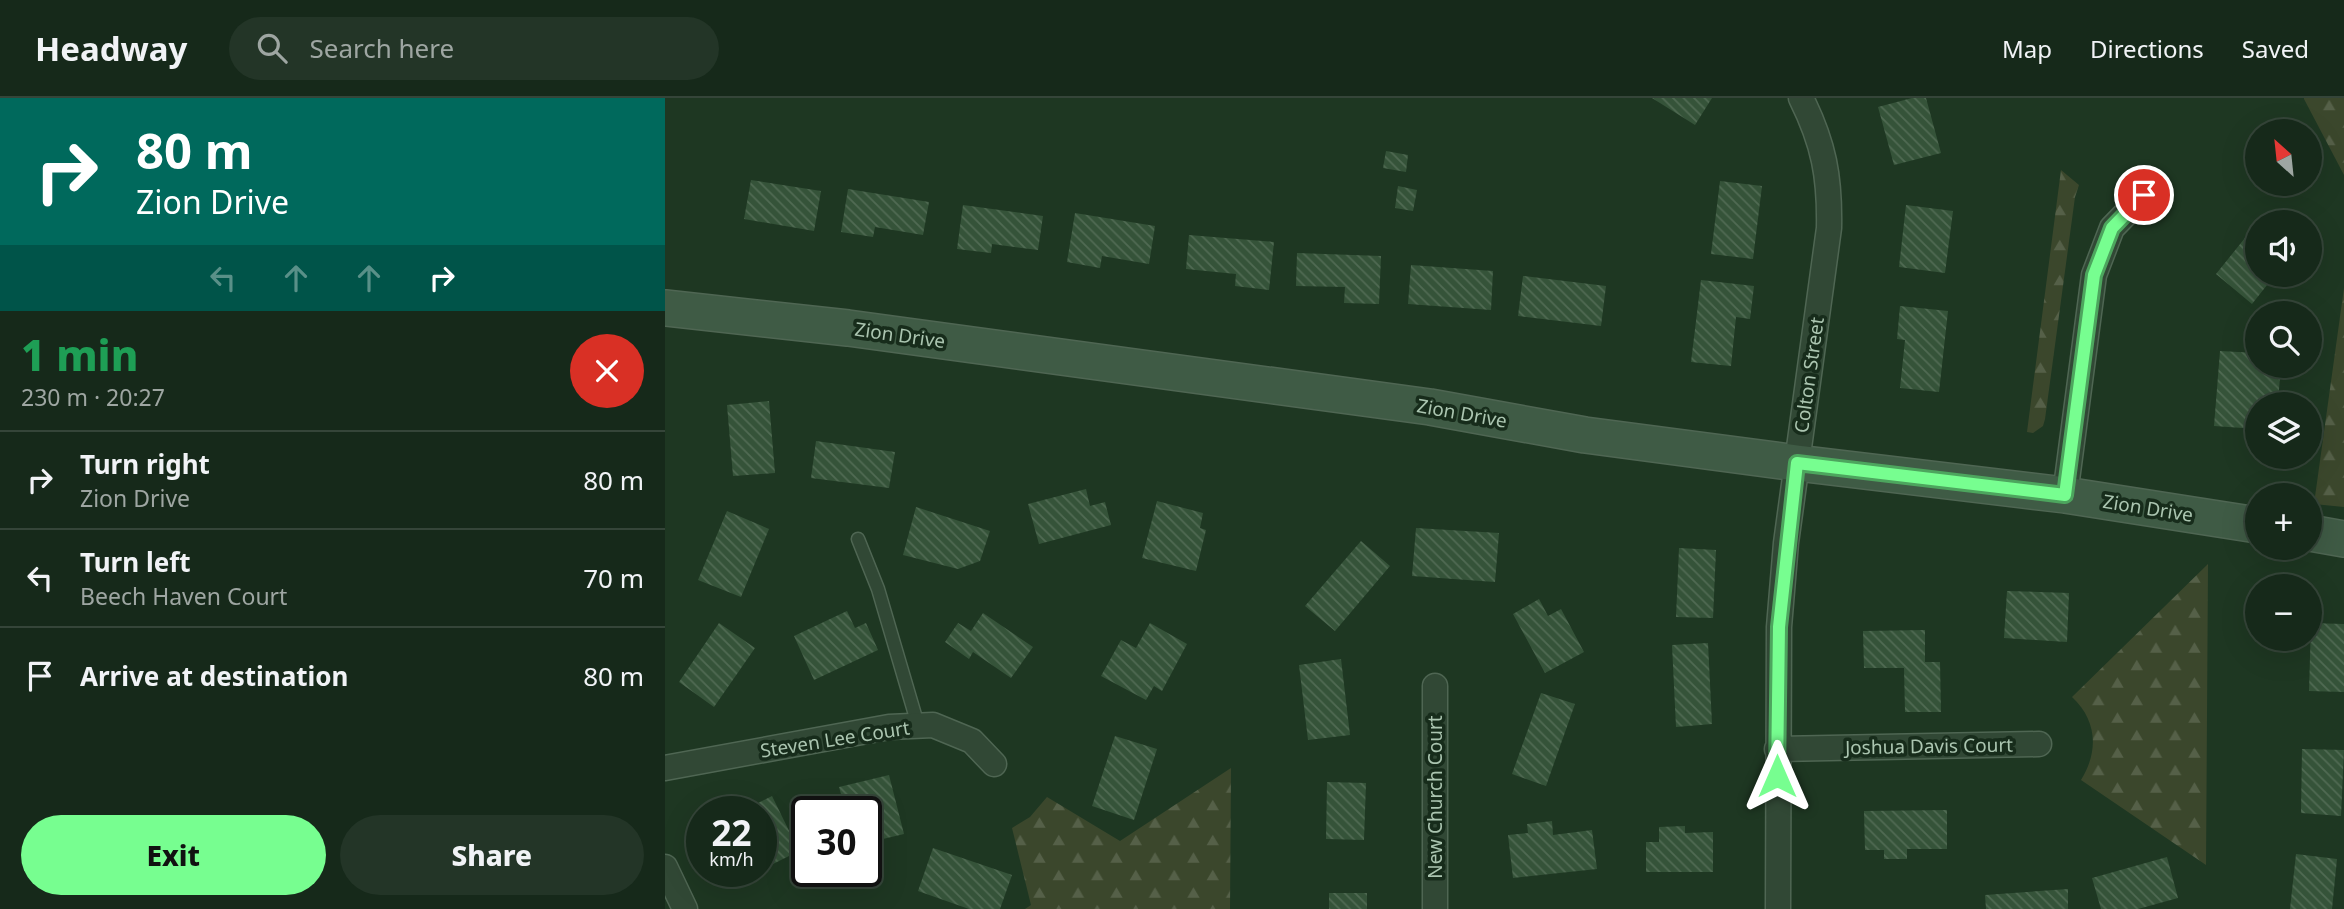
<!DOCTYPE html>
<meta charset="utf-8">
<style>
body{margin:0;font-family:"Noto Sans",sans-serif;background:#233527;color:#f1f3f6;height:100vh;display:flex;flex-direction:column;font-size:26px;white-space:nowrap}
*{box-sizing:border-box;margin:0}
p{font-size:23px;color:#9ea6a2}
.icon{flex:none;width:38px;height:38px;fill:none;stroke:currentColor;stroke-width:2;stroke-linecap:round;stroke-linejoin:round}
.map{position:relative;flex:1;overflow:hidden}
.sheet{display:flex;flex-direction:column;background:#16291a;width:665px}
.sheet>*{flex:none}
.guide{background:#00695c;color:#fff;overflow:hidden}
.needle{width:46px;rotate:333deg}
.buttons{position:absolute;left:1580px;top:21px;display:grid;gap:14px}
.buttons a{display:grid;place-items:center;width:77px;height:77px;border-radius:50%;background:#16291a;box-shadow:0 7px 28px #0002,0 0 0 2px #354539;font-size:35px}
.speed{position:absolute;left:21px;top:698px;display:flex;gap:14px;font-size:35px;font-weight:700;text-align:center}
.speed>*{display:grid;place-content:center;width:91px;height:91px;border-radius:50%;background:#16291a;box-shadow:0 7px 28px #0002,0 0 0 2px #354539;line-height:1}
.speed small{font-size:18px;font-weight:400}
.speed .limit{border:4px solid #111;border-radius:10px;background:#fff;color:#111}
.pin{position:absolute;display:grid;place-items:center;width:60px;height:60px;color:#fff;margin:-30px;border:4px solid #fff;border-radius:50%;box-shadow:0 2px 7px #0007}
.me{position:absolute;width:77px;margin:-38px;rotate:0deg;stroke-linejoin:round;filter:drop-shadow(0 0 5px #0008)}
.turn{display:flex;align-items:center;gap:24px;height:147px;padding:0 21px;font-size:32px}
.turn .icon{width:91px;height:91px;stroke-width:2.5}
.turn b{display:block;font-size:49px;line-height:60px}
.lanes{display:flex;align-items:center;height:66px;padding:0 21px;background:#0003;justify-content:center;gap:35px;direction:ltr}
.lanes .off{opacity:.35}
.round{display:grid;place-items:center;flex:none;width:74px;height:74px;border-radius:37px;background:#233527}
.overview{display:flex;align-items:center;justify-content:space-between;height:119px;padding:0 21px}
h1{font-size:42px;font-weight:800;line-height:52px;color:#1e9e55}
.button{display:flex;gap:14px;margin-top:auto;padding:14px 21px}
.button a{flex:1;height:80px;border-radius:42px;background:#77fe90;color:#111;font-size:28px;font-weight:800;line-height:80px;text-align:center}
.button a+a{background:#233527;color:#f1f3f6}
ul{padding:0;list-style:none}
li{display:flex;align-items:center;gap:21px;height:98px;padding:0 21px;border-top:2px solid #354539}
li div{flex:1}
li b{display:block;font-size:26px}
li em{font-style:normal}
header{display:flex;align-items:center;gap:42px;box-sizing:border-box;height:98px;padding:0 35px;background:#16291a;border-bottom:2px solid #354539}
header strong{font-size:33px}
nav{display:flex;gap:38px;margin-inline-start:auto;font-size:24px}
.search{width:490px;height:63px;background:#233527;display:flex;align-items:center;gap:18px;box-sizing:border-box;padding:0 24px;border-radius:38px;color:#9ea6a2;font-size:26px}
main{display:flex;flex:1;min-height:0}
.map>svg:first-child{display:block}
</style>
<header>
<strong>Headway</strong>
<div class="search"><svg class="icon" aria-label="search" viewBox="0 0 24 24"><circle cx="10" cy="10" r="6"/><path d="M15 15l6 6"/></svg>Search here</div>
<nav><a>Map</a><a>Directions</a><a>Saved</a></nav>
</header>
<main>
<section class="sheet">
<div class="guide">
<div class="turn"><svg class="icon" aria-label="right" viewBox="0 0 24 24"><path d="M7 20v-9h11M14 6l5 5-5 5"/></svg><div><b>80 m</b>Zion Drive</div></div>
<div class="lanes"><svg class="icon off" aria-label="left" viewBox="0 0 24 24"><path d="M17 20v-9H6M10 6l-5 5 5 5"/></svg><svg class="icon off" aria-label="ahead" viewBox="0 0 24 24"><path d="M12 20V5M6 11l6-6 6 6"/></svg><svg class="icon off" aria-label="ahead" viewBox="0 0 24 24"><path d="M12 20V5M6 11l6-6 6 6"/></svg><svg class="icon" aria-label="right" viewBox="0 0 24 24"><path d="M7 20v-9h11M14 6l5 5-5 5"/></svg></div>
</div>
<div class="overview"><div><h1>1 min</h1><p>230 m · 20:27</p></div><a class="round" style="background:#d93025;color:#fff"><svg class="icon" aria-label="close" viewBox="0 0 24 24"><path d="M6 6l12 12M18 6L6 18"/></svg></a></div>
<ul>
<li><svg class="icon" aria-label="right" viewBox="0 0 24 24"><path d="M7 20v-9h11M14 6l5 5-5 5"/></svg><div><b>Turn right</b><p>Zion Drive</p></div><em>80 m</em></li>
<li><svg class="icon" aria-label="left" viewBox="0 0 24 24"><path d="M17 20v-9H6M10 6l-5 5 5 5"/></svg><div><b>Turn left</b><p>Beech Haven Court</p></div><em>70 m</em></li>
<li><svg class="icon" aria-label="arrive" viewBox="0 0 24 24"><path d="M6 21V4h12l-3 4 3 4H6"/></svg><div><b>Arrive at destination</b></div><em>80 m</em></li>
</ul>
<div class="button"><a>Exit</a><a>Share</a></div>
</section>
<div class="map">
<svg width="1679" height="811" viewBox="0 0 1679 811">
<defs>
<pattern id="forest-firs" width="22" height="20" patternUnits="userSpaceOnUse" patternTransform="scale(1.75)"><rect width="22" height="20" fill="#3b472c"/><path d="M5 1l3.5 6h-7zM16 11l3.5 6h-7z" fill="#556048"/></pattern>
<pattern id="building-back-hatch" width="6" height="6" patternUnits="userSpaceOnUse" patternTransform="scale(1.75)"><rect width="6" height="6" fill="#355339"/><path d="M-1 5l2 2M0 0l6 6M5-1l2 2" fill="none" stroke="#506a53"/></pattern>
</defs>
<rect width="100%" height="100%" fill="#1e3722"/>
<!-- forest -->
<path fill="url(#forest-firs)" d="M1639,0H1679V77L1639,1Z
M1396,72L1414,87L1410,99L1380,321L1378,328L1368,335L1362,334Z
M1679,190V409L1649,406Z
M1543,466L1541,767L1416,682C1434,653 1432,622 1407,599Z
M566,670L565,811H360L366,807L347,730L365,719L382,699L455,743Z"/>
<!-- building -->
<path fill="url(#building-back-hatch)" d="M987,0H1047L1030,27Z
M1247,0H1261L1276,55L1229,67L1213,9Z
M721,53L743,57L741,74L718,70Z
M86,82L156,93L149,133L79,121Z
M1055,83L1097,88L1088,161L1046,156Z
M733,88L752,92L748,113L730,110Z
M183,91L264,104L258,137L210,129L208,139L176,134Z
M298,107L378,118L373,152L327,146L326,155L292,151Z
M1241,107L1288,113L1280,175L1234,169Z
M410,115L490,128L484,166L437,158L435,170L402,164Z
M1592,125V177H1610L1587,206L1551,176Z
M524,137L609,144L604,192L570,188L571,176L521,171Z
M632,155L716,158L714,206L679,205L680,189L631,188Z
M746,167L828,173L826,212L743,206Z
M858,178L941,188L936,228L853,218Z
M1036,182L1089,188L1085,221L1071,219L1066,268L1026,264Z
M1235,208L1283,213L1274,294L1235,290L1240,242L1232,241Z
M1555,253L1592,255V268H1616L1613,303L1603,302V306H1592V331L1549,328Z
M104,303L110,375L68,378L62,307Z
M151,343L230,354L224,390L146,380Z
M421,391L425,408L440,404L446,427L374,446L363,406Z
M492,403L538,415L535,430L541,432L531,473L477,460Z
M251,409L325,433L315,463L293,471L238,457Z
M62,413L104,431L76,499L33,482Z
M751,430L834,435L830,484L747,478Z
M696,443L725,468L670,533L640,508Z
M1014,450L1051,452L1048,520L1011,519Z
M1342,493L1404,495L1402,544L1339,540Z
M874,501L883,518L896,511L919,554L880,575L848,516Z
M182,513L190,530L201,525L213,552L149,582L129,538Z
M318,515L368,549L346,580L308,554L304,561L280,544L293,525L306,533Z
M54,525L90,550L49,609L14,584Z
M485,525L522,546L497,593L489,588L481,602L436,578L456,542L471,550Z
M1646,525L1679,526V594L1644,593Z
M1260,532V564H1275L1276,614H1240L1239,570H1199L1198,533Z
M1043,545L1047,626L1011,629L1007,547Z
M676,561L685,637L643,642L634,567Z
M876,595L910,606L881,688L847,676Z
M450,638L492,651L469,722L427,708Z
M1637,651L1679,652L1676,718L1636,715Z
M224,677L239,736L201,745V714H181L174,689Z
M662,684L701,685L699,742L661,741Z
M107,698L134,753L96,772V714H75Z
M1282,712V751H1242V761H1219V752H1200L1199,713Z
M887,723L888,737L927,732L932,771L848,780L843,737L863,735L862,726Z
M1020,728V735L1048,734V774H981V744H994V729Z
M268,750L347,777L335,811H304L253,793Z
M1631,756L1672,761L1667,811H1625Z
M1502,759L1513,800L1473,811H1436L1427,780Z
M1403,791V811H1321L1320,797Z
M664,795H702V811H664Z"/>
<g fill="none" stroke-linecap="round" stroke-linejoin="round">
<defs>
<path id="service" d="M193,441L213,491L253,627"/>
<path id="minor" d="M1400,397L1429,177L1447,130L1479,97
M1112,651L1374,646
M0,670L224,629L268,627L307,643L329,666
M0,769L20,811
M770,811V588
M1113,811L1114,529L1121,445L1164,130C1165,79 1159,46 1136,0"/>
<path id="secondary" d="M0,210L183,230L765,309L920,337L1132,365L1400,397L1592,427
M1645,435L1679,441"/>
</defs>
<!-- service casing -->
<use href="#service" stroke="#4f6653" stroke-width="15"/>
<!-- minor casing -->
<use href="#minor" stroke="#4f6653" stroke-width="27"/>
<!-- secondary casing -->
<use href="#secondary" stroke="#4f6653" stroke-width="38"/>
<!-- service -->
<use href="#service" stroke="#314835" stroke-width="12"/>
<!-- minor -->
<use href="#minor" stroke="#314835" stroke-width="24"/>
<!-- secondary -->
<use href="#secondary" stroke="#3f5b45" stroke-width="35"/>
</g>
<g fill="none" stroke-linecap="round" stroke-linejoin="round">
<defs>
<path id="route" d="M1112,678L1114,529L1132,365L1400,397L1429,177L1447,130L1479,97"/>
</defs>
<!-- route casing -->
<use href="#route" stroke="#4da55e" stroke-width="18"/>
<!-- route -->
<use href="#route" stroke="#77fe90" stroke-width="12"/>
</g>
<g text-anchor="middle" stroke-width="7" stroke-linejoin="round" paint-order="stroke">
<!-- street labels -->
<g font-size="19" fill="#abc5b0" stroke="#172c1b">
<text transform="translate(235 237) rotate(8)" y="7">Zion Drive</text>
<text transform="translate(1144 277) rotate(-82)" y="7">Colton Street</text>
<text transform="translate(797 315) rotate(10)" y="7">Zion Drive</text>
<text transform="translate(1483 410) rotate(9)" y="7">Zion Drive</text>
<text transform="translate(170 641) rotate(-9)" y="7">Steven Lee Court</text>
<text transform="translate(1264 648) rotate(-1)" y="7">Joshua Davis Court</text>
<text transform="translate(770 699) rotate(-90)" y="7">New Church Court</text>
</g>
</g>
</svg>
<div class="buttons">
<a><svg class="needle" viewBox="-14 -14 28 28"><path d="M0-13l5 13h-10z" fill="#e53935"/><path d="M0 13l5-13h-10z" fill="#9ea6a2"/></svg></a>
<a><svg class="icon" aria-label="sound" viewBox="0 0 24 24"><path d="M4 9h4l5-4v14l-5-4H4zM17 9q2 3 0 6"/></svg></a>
<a><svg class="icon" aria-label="search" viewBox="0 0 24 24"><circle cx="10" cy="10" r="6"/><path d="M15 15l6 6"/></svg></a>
<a><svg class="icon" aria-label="layers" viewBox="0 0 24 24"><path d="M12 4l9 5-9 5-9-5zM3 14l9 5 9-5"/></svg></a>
<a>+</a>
<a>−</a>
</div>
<div class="speed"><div>22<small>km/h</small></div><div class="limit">30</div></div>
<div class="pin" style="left:1479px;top:97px;background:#d93025"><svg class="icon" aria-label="arrive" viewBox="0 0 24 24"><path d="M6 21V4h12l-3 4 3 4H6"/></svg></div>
<svg class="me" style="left:1112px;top:678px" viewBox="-20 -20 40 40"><path d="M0-17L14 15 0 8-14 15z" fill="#77fe90" stroke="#fff" stroke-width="4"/></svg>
</div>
</main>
